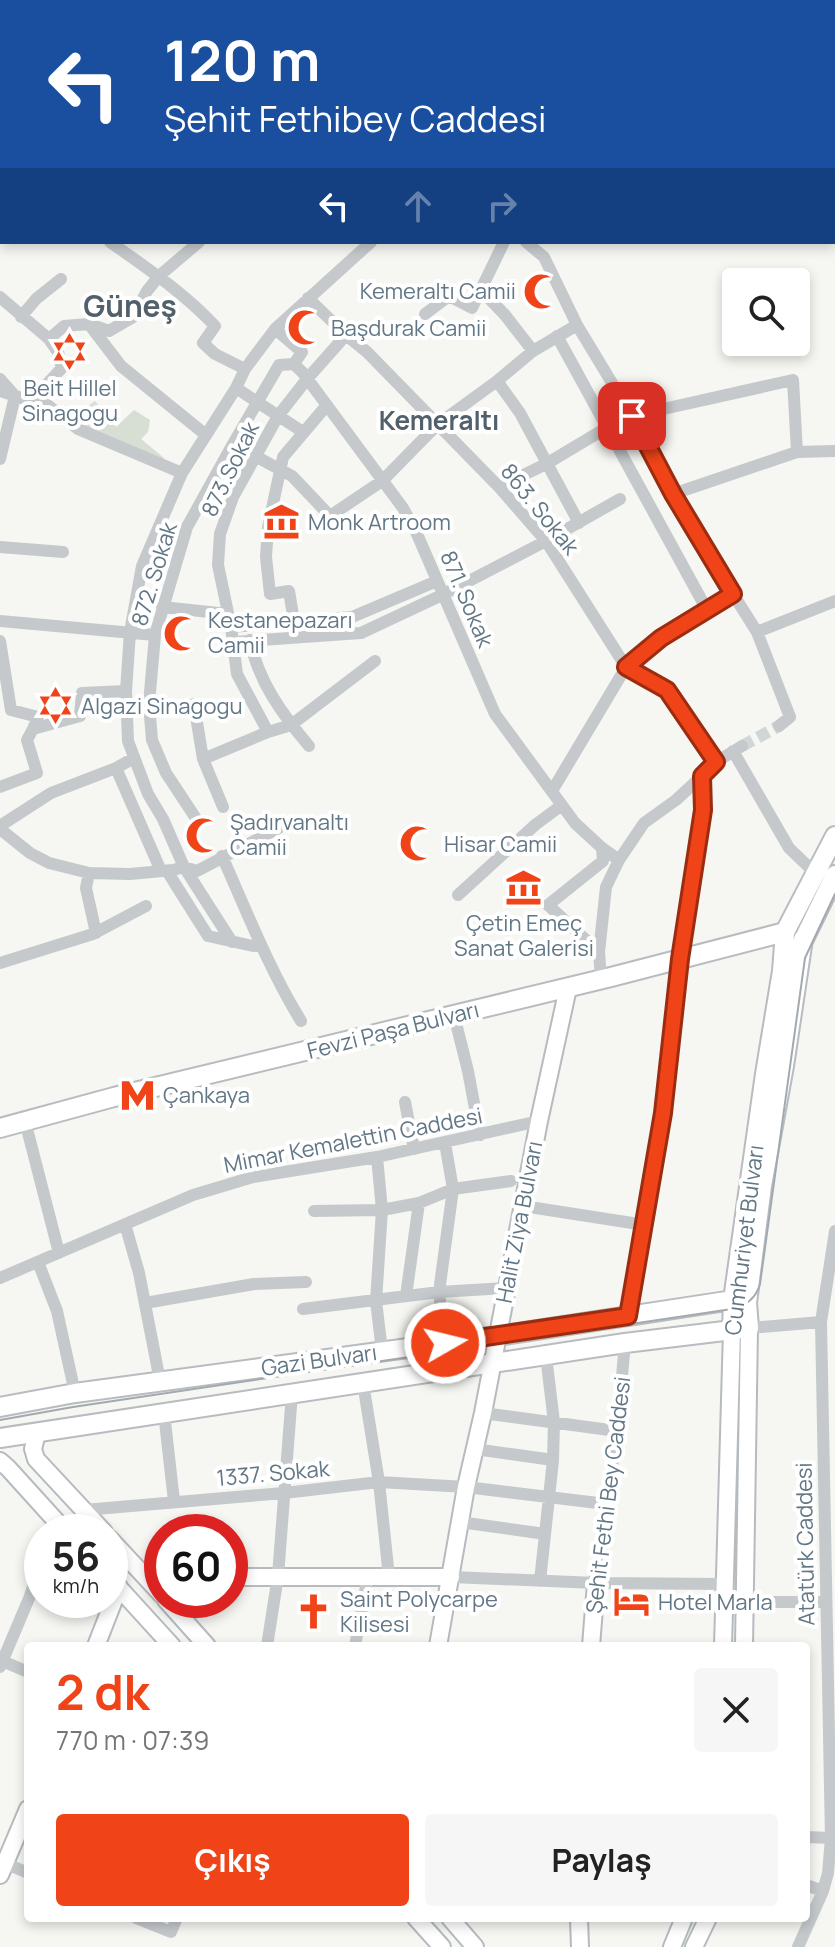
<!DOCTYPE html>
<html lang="tr">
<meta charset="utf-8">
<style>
body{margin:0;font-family:Manrope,sans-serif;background:#f6f6f6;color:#222;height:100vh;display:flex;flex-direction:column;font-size:30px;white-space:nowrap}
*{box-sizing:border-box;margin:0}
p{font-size:26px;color:#767676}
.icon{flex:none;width:44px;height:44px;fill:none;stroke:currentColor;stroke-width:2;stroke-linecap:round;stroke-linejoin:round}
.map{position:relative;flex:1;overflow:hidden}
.details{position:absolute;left:24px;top:1642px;width:786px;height:280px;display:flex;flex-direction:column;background:#fff;border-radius:8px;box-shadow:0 4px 12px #0003}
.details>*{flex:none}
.guide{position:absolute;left:0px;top:0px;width:836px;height:244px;box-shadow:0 4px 12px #0003;background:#1a4fa0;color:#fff;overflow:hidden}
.buttons{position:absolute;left:722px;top:268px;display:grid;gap:16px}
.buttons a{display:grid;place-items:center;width:88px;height:88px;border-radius:8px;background:#fff;box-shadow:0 4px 12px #0003;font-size:40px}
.speed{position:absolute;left:24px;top:1514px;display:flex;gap:16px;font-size:40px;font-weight:700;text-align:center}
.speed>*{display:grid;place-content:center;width:104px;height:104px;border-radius:50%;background:#fff;box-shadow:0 4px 12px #0003;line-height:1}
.speed small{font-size:20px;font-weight:400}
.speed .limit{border:12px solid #d22;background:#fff;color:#111}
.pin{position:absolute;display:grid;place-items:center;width:68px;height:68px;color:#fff;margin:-34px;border-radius:16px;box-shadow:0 4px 12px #0006}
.me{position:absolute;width:88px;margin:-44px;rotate:82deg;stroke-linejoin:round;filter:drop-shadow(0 0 6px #0008)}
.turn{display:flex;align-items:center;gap:28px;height:168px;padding:0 32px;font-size:36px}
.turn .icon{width:104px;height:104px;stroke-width:2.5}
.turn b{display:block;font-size:56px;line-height:68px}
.lanes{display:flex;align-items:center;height:76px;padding:0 32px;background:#0003;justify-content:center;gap:40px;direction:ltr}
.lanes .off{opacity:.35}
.round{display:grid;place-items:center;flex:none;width:84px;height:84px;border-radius:8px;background:#f6f6f6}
.headline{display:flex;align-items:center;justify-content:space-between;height:136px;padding:0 32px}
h1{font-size:48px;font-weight:700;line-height:60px;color:#f04318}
.primary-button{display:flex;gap:16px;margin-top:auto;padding:16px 32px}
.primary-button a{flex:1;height:92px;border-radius:8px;background:#f04318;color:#fff;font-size:32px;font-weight:700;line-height:92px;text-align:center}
.primary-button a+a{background:#f6f6f6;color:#222}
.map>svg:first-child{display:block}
</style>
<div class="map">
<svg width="835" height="1947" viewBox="0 0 835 1947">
<rect width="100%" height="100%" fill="#f6f6f2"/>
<!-- green -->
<path fill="#d7ded3" d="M95,401L116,427L134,410L150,420L148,432L141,439L164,458L161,464L83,431L74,416Z"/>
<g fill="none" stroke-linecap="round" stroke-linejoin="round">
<!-- street-tunnel -->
<path stroke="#d1d6d7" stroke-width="12" stroke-dasharray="12 6" stroke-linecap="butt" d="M742,746L779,726"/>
<defs>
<path id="secondary" d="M37,1433L33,1449L36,1459L104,1532
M0,1461L8,1468L66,1532
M110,1539L162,1595
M230,1577H451
M110,1578L172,1646
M166,1600L207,1646
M96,1646L119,1587
M438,1646L466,1487L483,1413L539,1121L568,988
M591,1646L596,1583
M723,1646L732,1330
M744,1646L749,1328
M0,1875L28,1809
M416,1918L442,1947
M450,1918L475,1947
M579,1918L580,1947
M672,1947L684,1918
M694,1947L708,1918"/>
<path id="primary" d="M800,947L835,875
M0,1128L114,1097L611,977L785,932
M732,1330L733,1300L765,1074L782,971L785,932L835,836
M0,1407L75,1393L497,1336L733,1300
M0,1438L625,1343L749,1328L747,1303L762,1186L784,1066L803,939"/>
</defs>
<!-- secondary casing -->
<use href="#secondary" stroke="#b5bbbf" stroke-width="20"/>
<!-- primary casing -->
<use href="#primary" stroke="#b8bcc0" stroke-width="22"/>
<!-- street -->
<path stroke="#c5c9cc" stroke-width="12" d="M481,0L482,2
M585,0L586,2
M724,0V2
M129,2L133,0
M305,2L308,0
M0,46H2
M0,83L2,75
M0,109L2,110
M0,171L2,172
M0,215L2,216
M110,242C147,268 184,293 215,326L203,343L215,354L245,369
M526,242L544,257L577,325L632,416L673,494L733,594L757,632L790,717L779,726
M480,289L505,315L533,351
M0,297L49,339L58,352L62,368L31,401L0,391
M308,298L346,335L367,352L499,487L546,541L626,667L667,690L716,762
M425,314L449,296L472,308L504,242
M21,317L36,299L61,279
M89,324L121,366L206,435
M275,329L302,352L294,364
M557,336L707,610
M49,339L64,326L89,324L109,331L133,317L147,291L159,276L199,242
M294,364L303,373L403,508L417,534L495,714L575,823L602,848L619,860
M0,379L15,396L0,459
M497,381L520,413L579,523
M236,388L303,432
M36,396L78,429L182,473
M233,444L292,476L330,516L382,481L438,424L497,381L533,351L577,325
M499,487L546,464L608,427L632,416L793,380L797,452
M673,494L797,452L835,451
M0,547L63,552
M162,607L228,614L231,627L352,617L437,581
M0,621L155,635
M294,621L289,591L270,594L266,557L268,527L283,457L327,405
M757,632L835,601
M250,640C258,681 282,714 309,746
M0,641L11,710L38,717L33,729
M234,642L361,633L442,595L546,541L620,499
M194,704L203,759L223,807
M268,732L237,674L231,627L218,565L220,534L233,497L278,416L307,379L346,335
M733,751L789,848L815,873
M203,759L268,732L291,725L375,661
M116,768L161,871
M0,787L37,773L27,740L33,729L80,716L82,693L126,691
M552,791L626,667L661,638L733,594
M197,820L166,773L152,740L149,704L155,635L187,527L233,444L279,365L294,364
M0,826L51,793L116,768L134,758
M0,829L30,853L49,863L89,873L130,874L173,870L184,867
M222,856C247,912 269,969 301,1021
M184,867L197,871L292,821
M167,871L208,936L253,946L261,945
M89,873L86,888L96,933
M458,895L535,825L562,805
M232,942L184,867L163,819L148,794L128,741L126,691L130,632L142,566L182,473L236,388L245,369L275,329L371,242
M599,952L548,905L603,861L602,848
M0,963L93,934L146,906
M601,979L599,952L606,887L619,860L644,823L676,800L702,776L716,762L742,746
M454,1015L468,1071L480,1135
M405,1102L414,1149
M25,1121L59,1253
M445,1143L453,1189L439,1292L445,1343
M377,1157L382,1210L376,1301L382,1351
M523,1206L645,1225
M314,1211L382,1210L419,1203L453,1189L511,1181
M125,1224L139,1273L160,1381
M38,1262L57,1311L75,1393
M0,1278L193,1195L253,1177L377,1157L539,1121
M406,1296L419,1203
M145,1303L254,1284L306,1282
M303,1309L439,1292L506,1288
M628,1316L663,1113L680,959L703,810L702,776
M749,1328L821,1322
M363,1383L379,1482L389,1577
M164,1413L174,1501
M483,1413L617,1431
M475,1449L553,1460
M84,1510L284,1493L379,1482L466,1487L606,1504
M460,1522L545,1534
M451,1577L596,1583L726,1584
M540,1581L553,1460L554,1422L546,1356
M596,1583L617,1431L625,1343
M746,1602H826
M267,1646L278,1576L292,1393
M355,1646L368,1576
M0,1660L28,1672
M0,1667L30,1596L42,1560
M806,1837L831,1838
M0,1861L28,1873
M806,1885L823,1891
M136,1918L171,1932L177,1918
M798,1947L823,1891L828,1873L831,1838L821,1322L835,1231"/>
<!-- secondary -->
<use href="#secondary" stroke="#fff" stroke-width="16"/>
<!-- primary -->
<use href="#primary" stroke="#fff" stroke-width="18"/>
<!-- tram -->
<path stroke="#a3aaaf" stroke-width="2" d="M0,1420L73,1407L732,1309C747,1305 756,1298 760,1284L805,958L835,894"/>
</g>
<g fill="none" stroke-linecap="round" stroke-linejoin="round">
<defs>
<path id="route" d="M445,1343L628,1316L663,1113L680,959L703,810L702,776L716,762L667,690L626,667L661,638L733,594L673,494L632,416"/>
</defs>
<!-- route casing -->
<use href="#route" stroke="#9c2c10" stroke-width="20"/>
<!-- route -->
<use href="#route" stroke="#f04318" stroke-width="14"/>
</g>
<!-- icons -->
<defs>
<symbol id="mosque-bare" viewBox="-9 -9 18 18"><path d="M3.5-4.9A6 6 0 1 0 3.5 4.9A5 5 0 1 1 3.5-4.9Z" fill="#f04318" stroke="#fff" stroke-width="2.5" paint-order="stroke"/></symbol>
<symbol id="synagogue-bare" viewBox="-9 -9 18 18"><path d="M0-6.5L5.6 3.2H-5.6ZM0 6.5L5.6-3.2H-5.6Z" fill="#f04318" stroke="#fff" stroke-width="2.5" paint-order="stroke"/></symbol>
<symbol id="museum-bare" viewBox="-9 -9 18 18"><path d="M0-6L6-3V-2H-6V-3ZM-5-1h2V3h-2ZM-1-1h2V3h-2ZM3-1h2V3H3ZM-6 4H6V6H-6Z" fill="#f04318" stroke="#fff" stroke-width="2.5" paint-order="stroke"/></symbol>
<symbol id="metro-bare" viewBox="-9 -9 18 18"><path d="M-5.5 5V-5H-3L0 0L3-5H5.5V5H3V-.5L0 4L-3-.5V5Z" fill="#f04318" stroke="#fff" stroke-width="2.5" paint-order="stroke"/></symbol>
<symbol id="hotel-bare" viewBox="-9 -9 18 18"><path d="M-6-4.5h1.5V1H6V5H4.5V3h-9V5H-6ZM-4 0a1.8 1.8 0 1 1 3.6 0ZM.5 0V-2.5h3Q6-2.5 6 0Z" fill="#f04318" stroke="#fff" stroke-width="2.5" paint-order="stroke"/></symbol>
<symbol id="church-bare" viewBox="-9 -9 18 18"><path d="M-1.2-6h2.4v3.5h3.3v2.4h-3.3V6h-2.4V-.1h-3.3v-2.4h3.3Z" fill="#f04318" stroke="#fff" stroke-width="2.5" paint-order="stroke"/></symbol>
</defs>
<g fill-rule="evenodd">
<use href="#mosque-bare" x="516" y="266" width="51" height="51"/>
<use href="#mosque-bare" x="280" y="302" width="51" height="51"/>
<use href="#synagogue-bare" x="44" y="326" width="51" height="51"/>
<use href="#museum-bare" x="256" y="496" width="51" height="51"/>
<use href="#mosque-bare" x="156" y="608" width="51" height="51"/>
<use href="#synagogue-bare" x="30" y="680" width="51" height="51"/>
<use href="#mosque-bare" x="178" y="810" width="51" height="51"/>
<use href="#mosque-bare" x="392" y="818" width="51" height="51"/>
<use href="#museum-bare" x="498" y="862" width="51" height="51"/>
<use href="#metro-bare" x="112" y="1070" width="51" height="51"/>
<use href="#hotel-bare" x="606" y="1576" width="51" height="51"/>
<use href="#church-bare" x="288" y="1586" width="51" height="51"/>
</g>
<g text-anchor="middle" stroke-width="8" stroke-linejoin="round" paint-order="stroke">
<!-- poi labels -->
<g font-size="22" fill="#627785" stroke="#fff" text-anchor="start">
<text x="516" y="299" text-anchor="end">Kemeraltı Camii</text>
<text x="331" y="336">Başdurak Camii</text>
<text x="70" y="396" text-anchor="middle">Beit Hillel<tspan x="70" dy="25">Sinagogu</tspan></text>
<text x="308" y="530">Monk Artroom</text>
<text x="208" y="628">Kestanepazarı<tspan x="208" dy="25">Camii</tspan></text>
<text x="81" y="714">Algazi Sinagogu</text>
<text x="230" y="830">Şadırvanaltı<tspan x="230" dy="25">Camii</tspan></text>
<text x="444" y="852">Hisar Camii</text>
<text x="524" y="931" text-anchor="middle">Çetin Emeç<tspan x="524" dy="25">Sanat Galerisi</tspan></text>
<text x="163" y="1103">Çankaya</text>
<text x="340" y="1607">Saint Polycarpe<tspan x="340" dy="25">Kilisesi</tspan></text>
<text x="658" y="1610">Hotel Marla</text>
</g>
<!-- street labels -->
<g font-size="22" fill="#627785" stroke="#fff">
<text transform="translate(230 469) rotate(-64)" y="8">873.Sokak</text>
<text transform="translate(540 509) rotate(51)" y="8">863. Sokak</text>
<text transform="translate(154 574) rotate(-73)" y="8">872. Sokak</text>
<text transform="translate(467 599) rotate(67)" y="8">871. Sokak</text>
<text transform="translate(393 1030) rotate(-14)" y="8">Fevzi Paşa Bulvarı</text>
<text transform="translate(353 1140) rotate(-11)" y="8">Mimar Kemalettin Caddesi</text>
<text transform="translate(519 1222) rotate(-79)" y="8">Halit Ziya Bulvarı</text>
<text transform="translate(744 1240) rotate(-83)" y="8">Cumhuriyet Bulvarı</text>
<text transform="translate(319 1360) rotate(-8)" y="8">Gazi Bulvarı</text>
<text transform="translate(273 1473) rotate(-5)" y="8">1337. Sokak</text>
<text transform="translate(608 1495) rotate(-83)" y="8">Şehit Fethi Bey Caddesi</text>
<text transform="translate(805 1544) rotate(-91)" y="8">Atatürk Caddesi</text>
</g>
<!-- quarter labels -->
<g font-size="26" font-weight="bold" fill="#51606a" stroke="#fff">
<text x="439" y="430">Kemeraltı</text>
</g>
<!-- district labels -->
<g font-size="30" font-weight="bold" fill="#51606a" stroke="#fff">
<text x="130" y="317">Güneş</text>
</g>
</g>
</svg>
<div class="buttons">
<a><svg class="icon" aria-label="search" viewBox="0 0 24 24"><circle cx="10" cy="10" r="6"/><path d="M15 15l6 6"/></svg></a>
</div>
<div class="speed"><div>56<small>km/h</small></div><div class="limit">60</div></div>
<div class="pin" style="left:632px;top:416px;background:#d93025"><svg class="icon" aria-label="arrive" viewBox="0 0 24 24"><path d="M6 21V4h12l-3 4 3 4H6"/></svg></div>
<svg class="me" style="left:445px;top:1343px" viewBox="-20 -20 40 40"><circle r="17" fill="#f04318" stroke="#fff" stroke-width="3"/><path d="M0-11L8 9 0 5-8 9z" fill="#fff"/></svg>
<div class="guide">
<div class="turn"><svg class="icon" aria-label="left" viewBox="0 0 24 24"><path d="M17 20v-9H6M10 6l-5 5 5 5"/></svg><div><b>120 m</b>Şehit Fethibey Caddesi</div></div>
<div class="lanes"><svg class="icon" aria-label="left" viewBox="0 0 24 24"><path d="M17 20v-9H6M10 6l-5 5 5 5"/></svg><svg class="icon off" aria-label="ahead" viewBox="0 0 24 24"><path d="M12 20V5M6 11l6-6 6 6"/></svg><svg class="icon off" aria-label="right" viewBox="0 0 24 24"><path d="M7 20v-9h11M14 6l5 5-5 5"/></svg></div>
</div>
<section class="details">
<div class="headline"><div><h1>2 dk</h1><p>770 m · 07:39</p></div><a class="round"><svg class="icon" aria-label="close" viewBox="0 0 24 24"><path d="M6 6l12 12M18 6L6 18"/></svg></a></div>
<div class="primary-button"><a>Çıkış</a><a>Paylaş</a></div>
</section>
</div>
